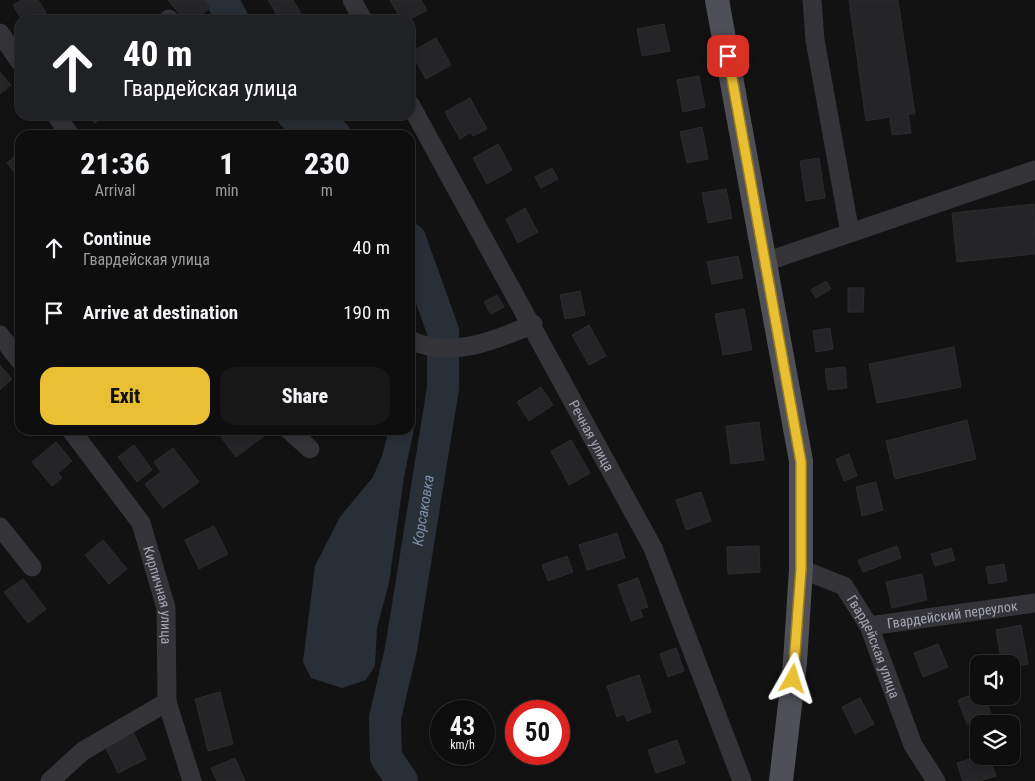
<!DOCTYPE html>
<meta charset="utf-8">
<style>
body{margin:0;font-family:"Roboto Condensed",sans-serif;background:#171717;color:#f1f3f6;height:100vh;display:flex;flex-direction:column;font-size:19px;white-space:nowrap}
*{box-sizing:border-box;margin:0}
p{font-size:16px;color:#9b9c9e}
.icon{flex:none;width:28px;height:28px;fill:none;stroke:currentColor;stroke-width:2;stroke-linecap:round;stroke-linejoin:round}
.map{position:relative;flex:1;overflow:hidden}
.details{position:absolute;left:15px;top:130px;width:400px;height:305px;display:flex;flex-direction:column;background:#0e0e0e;border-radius:15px;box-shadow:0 2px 8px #0003,0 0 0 1px #2e2e2e}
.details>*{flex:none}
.banner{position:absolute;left:15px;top:15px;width:400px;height:105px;border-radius:15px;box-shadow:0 2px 8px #0003,0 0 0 1px #2e2e2e;background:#202124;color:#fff;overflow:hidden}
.buttons{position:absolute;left:970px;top:655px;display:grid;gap:10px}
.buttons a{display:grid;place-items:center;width:50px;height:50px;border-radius:10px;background:#0e0e0e;box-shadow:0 2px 8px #0003,0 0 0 1px #2e2e2e;font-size:25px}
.speed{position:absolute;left:430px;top:700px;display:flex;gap:10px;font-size:25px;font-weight:700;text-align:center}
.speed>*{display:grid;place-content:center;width:65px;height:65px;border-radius:50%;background:#0e0e0e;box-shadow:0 2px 8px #0003,0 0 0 1px #2e2e2e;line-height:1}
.speed small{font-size:12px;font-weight:400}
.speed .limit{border:8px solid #d22;background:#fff;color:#111}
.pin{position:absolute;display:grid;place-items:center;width:42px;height:42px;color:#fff;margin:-21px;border-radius:10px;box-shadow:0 2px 8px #0006}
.me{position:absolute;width:55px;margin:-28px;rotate:6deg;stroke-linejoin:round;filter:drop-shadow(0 0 4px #0008)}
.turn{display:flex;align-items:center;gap:18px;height:105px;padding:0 25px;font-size:22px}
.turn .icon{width:65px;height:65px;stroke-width:2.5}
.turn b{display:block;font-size:35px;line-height:42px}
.eta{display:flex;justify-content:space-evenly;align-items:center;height:85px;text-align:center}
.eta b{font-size:30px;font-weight:800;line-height:35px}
.primary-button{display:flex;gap:10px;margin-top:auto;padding:10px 25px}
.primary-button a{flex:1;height:58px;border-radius:15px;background:#e9c034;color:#111;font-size:20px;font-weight:800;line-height:58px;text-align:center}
.primary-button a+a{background:#171717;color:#f1f3f6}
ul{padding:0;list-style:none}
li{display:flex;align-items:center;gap:15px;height:65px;padding:0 25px}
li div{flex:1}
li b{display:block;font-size:19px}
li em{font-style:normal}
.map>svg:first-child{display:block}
</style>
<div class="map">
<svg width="1035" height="781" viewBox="0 0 1035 781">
<rect width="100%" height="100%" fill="#121213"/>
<!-- water -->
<path fill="#292f36" d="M410,358L415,361L416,419L404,477L389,583L377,628L375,666L366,680L342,688L311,678L303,662L315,566L340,517L373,477L382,456L389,430H410Z"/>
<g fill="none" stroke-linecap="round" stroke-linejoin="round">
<!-- river -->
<g stroke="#292f36" stroke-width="32">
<path d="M222,0L233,20"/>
<path d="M293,115L335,135"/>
<path id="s1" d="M402,781L386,757L385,718L401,649L443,388V331L410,239"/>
</g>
</g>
<!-- building -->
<path fill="#252527" stroke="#2c2c2f" d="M22,0H38L46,13L35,20H22L13,5Z
M168,0H205L211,7L195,20H184Z
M268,0H293L303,17L299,20H280Z
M390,0H421L427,10L409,20H401Z
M849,0H898L915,114H908L911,133L892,135L890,117L866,121Z
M664,24L670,51L642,56L637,29Z
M436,38L451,65L426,79L411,52Z
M0,72L11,85L0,94Z
M699,76L705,107L683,112L677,80Z
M470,98L487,129L473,136L471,132L460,139L445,112Z
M90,115H106L95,123Z
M702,127L708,159L687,163L680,132Z
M498,144L512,170L487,184L473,158Z
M20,152V180L7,163Z
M819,158L825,198L806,201L800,161Z
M552,168L558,179L541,188L535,177Z
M726,189L732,218L708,223L702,193Z
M1034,204L1035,254L957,262L952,213Z
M525,208L538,232L518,243L506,219Z
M738,256L743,278L712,284L707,262Z
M826,281L831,289L816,298L811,290Z
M848,288H864L863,312H848Z
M580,291L585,315L565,319L560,295Z
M497,295L504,307L491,314L484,302Z
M744,309L752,350L723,355L715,314Z
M589,325L606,356L589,365L572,335Z
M830,328L833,349L816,352L813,331Z
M954,347L961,387L877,403L869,364Z
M0,365L12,379L0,390Z
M845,367L847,388L828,390L825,369Z
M541,387L553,405L529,421L517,402Z
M967,420L976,459L895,479L886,441Z
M759,422L764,460L731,464L726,426Z
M231,430H259L264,436L236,457L221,437Z
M571,440L590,473L569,485L551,451Z
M56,442L72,461L58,473L62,478L52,486L32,462Z
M134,445L152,470L137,482L118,457Z
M173,448L199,482L163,508L145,484L161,472L154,462Z
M849,454L857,476L844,481L836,459Z
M876,482L883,510L862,516L856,487Z
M701,492L711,521L686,530L676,500Z
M214,526L228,554L199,569L185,540Z
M617,533L625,558L587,570L579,545Z
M103,540L127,569L109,584L85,555Z
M759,546L760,572L728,574L727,547Z
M897,546L901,558L863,572L858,560Z
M951,548L955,560L935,566L931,554Z
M567,556L573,572L548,581L542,565Z
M1004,564L1007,581L989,584L986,567Z
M922,574L927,600L892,608L886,582Z
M638,578L648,607L640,609L643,617L631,621L618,585Z
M23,579L46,609L28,623L4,592Z
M1021,625L1028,664L1011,667V664H1002L996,630Z
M938,644L948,667L923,677L914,653Z
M676,648L684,671L668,677L660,654Z
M639,675L651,712L627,721L624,714L617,717L607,686Z
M220,692L233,744L208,751L195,699Z
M979,692V696H984L991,714L967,724L958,700Z
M860,698L874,724L855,734L842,707Z
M133,731L146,759L118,773L104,744Z
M677,740L685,763L656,773L648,750Z
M979,756H989L996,776L980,781H963L957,763Z
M235,758L245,781H217L211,768Z"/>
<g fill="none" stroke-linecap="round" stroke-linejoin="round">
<!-- minor -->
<g stroke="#333338" stroke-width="19">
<path d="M352,0L363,20"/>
<path d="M812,0L815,40L850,233"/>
<path d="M168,20L169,19"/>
<path d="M0,33L20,62"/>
<path id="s2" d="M410,104L653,548L742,781"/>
<path d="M56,115L70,135"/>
<path d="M765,262L1035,170"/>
<path d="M0,335L20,361"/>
<path d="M410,340C450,359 495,341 533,324"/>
<path id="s3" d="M71,430L141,523L166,608L167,702L192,781"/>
<path d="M289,430L310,449"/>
<path d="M0,527L32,567"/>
<path id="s4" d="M801,569L844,586L869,626L913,745L936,781"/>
<path id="s5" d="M869,626L1035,603"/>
<path d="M50,781L83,751L167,702"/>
</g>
<!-- major -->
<path stroke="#4f5057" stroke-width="24" d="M717,0L801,461V569L795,662L781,781"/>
</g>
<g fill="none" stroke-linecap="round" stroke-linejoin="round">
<defs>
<path id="route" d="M728,56L801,462V569L793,679"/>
</defs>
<!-- route casing -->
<use href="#route" stroke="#977d22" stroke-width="12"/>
<!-- route -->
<use href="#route" stroke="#e9c034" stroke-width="9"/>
</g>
<g text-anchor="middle" stroke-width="5" stroke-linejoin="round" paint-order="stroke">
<!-- street labels -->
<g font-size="14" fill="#a4a7b3" stroke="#0d0d0e">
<text dy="5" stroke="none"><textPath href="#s2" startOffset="378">Речная улица</textPath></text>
<text dy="5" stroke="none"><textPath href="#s3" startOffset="191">Кирпичная улица</textPath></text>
<text dy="5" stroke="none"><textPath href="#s5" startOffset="84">Гвардейский переулок</textPath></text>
<text dy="5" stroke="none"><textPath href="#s4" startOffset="114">Гвардейская улица</textPath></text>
</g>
<!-- water labels -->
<g font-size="15" font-style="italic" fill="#7c91ad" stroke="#0d0d0e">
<text dy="5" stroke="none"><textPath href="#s1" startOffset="279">Корсаковка</textPath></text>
</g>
</g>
</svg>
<div class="buttons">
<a><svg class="icon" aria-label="sound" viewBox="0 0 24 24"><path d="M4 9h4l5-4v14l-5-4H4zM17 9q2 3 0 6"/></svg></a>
<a><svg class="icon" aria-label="layers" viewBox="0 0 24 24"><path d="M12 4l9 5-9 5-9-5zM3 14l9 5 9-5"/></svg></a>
</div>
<div class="speed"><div>43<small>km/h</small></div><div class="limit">50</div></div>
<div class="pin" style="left:728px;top:56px;background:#d93025"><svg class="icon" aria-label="arrive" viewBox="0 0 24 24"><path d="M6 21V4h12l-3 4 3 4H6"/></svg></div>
<svg class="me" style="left:793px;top:679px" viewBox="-20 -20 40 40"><path d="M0-17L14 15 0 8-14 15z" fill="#e9c034" stroke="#fff" stroke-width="4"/></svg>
<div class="banner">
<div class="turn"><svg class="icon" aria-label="ahead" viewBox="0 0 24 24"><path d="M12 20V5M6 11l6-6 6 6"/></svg><div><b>40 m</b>Гвардейская улица</div></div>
</div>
<section class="details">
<div class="eta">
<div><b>21:36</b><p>Arrival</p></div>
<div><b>1</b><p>min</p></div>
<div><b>230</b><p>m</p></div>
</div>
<ul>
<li><svg class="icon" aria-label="ahead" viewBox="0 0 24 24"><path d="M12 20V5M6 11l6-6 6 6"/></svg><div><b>Continue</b><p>Гвардейская улица</p></div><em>40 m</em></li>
<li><svg class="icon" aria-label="arrive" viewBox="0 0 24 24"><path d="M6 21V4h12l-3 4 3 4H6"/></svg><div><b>Arrive at destination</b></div><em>190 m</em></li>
</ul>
<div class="primary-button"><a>Exit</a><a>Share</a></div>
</section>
</div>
